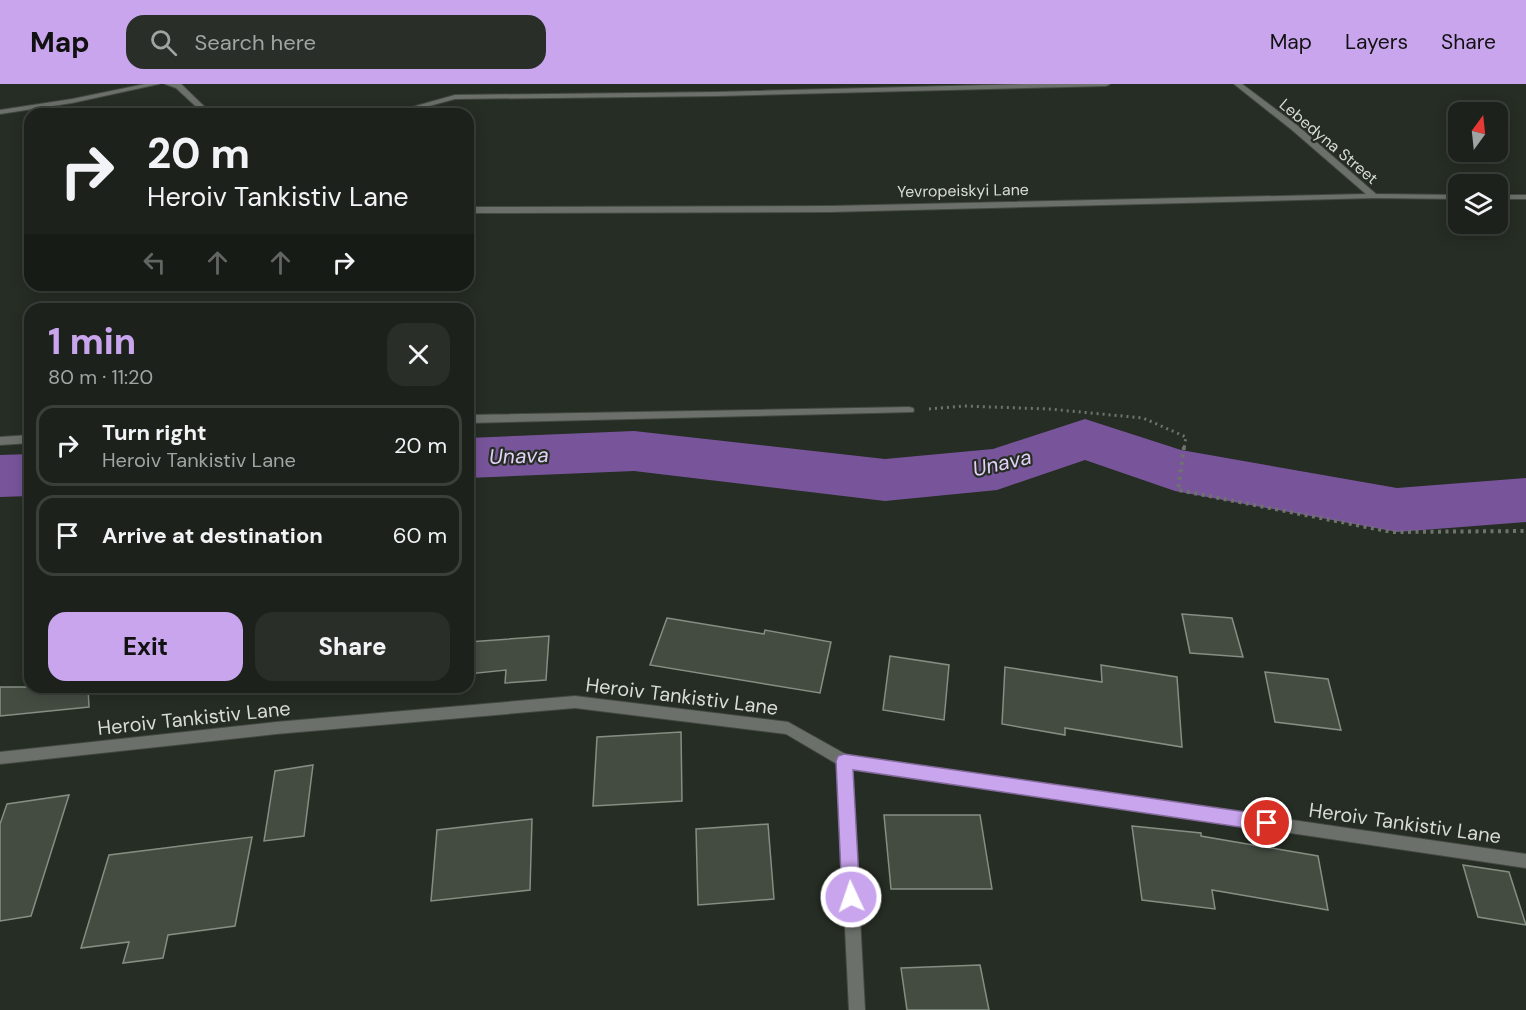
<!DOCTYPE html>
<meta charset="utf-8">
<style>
body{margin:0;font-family:"DM Sans",sans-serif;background:#292f28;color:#f1f3f6;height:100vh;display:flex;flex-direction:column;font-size:22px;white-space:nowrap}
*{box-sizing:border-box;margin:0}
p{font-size:20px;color:#a0a4a3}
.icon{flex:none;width:33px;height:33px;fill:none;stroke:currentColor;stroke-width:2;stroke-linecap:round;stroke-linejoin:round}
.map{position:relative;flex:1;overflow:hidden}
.details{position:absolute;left:24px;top:219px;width:450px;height:390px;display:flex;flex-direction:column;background:#1c221b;border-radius:18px;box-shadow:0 3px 15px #0003,0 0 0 2px #3a3f3a}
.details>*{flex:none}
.top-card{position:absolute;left:24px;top:24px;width:450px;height:183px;border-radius:18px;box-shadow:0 3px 15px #0003,0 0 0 2px #3a3f3a;background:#1c221b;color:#f1f3f6;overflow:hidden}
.needle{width:39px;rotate:15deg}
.tools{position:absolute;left:1448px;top:18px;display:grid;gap:12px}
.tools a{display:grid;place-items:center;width:60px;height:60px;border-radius:12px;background:#1c221b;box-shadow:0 3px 15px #0003,0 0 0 2px #3a3f3a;font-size:30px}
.pin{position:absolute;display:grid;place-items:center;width:51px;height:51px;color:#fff;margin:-26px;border:3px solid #fff;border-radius:50%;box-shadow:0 2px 6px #0007}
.me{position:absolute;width:66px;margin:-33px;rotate:357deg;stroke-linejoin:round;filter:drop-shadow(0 0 4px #0008)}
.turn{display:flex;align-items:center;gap:21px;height:126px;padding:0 24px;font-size:27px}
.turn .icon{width:78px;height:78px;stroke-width:2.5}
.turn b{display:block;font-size:42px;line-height:51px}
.lanes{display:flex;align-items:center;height:57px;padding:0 24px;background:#0003;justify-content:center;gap:30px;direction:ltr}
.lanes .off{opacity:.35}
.round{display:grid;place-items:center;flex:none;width:63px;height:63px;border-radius:18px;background:#292f28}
.overview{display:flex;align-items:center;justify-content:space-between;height:102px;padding:0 24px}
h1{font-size:36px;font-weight:800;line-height:45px;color:#c9a5ee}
.button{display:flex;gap:12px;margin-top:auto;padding:12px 24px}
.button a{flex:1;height:69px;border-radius:18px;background:#c9a5ee;color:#111;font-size:24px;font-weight:800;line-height:69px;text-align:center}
.button a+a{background:#292f28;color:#f1f3f6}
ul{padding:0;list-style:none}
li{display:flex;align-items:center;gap:18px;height:81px;margin:0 12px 9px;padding:0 12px;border:3px solid #3a3f3a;border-radius:18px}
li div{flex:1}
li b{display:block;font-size:22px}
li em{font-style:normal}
header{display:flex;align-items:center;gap:36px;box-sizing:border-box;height:84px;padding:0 30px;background:#c9a5ee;color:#111}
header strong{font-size:28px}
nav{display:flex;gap:33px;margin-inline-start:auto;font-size:21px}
.search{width:420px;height:54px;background:#292f28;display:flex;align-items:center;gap:15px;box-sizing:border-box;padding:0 21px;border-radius:18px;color:#a0a4a3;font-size:22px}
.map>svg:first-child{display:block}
</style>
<header>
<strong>Map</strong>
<div class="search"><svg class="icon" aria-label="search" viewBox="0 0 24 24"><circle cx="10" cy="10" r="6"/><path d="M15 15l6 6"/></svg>Search here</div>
<nav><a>Map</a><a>Layers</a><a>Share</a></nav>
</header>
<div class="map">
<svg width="1526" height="926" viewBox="0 0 1526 926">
<rect width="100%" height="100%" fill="#262d24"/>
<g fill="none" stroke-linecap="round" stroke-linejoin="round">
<!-- river -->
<path fill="#78559b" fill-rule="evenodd" d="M1085,335L1181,366L1397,404L1526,394V438L1397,448L1175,407L1085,376L997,406L885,417L634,387L468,394V354L634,347L885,375L993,365Z
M30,370V412L0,413V371Z"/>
</g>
<!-- building -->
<path fill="#444c42" stroke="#848e82" stroke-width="1.5" d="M1182,530L1232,534L1243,573L1190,569Z
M667,534L764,550L765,546L831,558L820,609L650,581Z
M549,552L546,596L505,599L506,586L468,590V558Z
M890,572L949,581L944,636L883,626Z
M1101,581L1177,593L1182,663L1065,644V651L1002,640L1005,583L1102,598Z
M1265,588L1328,595L1341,646L1275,638Z
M0,603H88L89,623L0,632Z
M681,648L682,717L593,722L597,653Z
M313,681L304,752L264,757L275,687Z
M69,711L31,832L0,837V740L7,720Z
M884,731H980L992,805H891Z
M532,735L530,806L431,817L437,746Z
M768,740L774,815L698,821L696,745Z
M1132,742L1201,749V752L1318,772L1328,826L1212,806L1215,825L1142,816Z
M252,753L235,842L168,851L163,874L123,879L129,858L81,864L109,771Z
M1463,781L1509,788L1526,841L1478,833Z
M980,881L989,926H907L901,884Z"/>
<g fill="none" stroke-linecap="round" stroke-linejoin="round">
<defs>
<path id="minor" d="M165,0H181L212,30H204L176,4Z
M1023,0H1110L1106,2L717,12L455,15L400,30H387L455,11L717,8Z
M1234,0H1242L1298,42L1376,110L1458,111V115L1374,114L830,128L468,129V123L830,122L1366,110L1292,46Z
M1497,111H1526V115H1497Z
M909,323L913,324L914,326L913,328L468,339V331Z
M30,351V359L0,361V353Z
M575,612L788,638L847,671L1526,770V784L852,684L865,926H849L837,680L786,650L575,624L276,650L0,680V668L276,638Z"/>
<path id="tertiary" d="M145,0H159L72,19L0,30V26L72,15Z"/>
</defs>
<!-- minor casing -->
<use href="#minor" stroke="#424940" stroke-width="2"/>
<!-- tertiary casing -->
<use href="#tertiary" stroke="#424940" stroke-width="2"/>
<!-- path-far1 -->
<path stroke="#6e746c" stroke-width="3" stroke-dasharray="2 4" stroke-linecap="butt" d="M929,325L964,322L1049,325L1143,334L1186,353L1184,365"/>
<!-- path -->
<path stroke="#6e746c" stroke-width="4" stroke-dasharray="3 4.5" stroke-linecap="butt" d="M1184,363L1178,406L1392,448L1526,447"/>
<!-- minor -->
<use href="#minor" fill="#6c706b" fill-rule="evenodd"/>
<!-- tertiary -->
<use href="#tertiary" fill="#6c706b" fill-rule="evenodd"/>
</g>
<!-- route -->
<path fill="#c9a5ee" stroke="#836b9b" stroke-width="1.5" d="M844,670L1267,731L1273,734L1276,739L1273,745L1267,747L853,686L860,813L857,819L851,822L845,819L842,813L836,677L838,672Z"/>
<g text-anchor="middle" stroke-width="4.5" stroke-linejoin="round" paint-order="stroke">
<!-- far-street labels -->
<g font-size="16" fill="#d8dcd6" stroke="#262d24">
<text transform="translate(1329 57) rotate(40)" y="6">Lebedyna Street</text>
<text transform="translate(963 106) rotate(-1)" y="6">Yevropeiskyi Lane</text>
</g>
<!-- street labels -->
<g font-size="20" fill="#d8dcd6" stroke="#262d24">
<text transform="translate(682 612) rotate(7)" y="7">Heroiv Tankistiv Lane</text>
<text transform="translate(194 634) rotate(-6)" y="7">Heroiv Tankistiv Lane</text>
<text transform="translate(1405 739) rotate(8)" y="7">Heroiv Tankistiv Lane</text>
</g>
<!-- water labels -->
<g font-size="21" font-style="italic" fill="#e4d1f9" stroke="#262d24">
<text transform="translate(519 372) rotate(-2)" y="7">Unava</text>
<text transform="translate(1002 379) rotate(-13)" y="7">Unava</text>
</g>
</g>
</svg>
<div class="tools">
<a><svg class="needle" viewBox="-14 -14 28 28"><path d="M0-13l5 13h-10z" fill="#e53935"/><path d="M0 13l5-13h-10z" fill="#a0a4a3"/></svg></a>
<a><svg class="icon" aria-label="layers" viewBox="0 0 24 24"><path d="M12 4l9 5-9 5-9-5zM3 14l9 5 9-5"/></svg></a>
</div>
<div class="pin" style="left:1267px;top:739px;background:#d93025"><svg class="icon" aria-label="arrive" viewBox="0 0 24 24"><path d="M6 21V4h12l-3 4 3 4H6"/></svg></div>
<svg class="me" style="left:851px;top:813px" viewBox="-20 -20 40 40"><circle r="17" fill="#c9a5ee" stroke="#fff" stroke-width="3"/><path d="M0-11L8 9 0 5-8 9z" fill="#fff"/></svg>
<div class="top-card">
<div class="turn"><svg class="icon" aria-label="right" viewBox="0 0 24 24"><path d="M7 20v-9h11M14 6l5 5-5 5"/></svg><div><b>20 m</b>Heroiv Tankistiv Lane</div></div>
<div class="lanes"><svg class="icon off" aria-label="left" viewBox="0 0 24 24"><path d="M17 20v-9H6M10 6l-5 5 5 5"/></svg><svg class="icon off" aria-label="ahead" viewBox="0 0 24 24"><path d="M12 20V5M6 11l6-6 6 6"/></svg><svg class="icon off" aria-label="ahead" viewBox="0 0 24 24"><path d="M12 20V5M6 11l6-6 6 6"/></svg><svg class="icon" aria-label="right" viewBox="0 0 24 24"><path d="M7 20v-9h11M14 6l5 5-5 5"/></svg></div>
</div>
<section class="details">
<div class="overview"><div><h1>1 min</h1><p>80 m · 11:20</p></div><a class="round"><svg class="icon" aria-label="close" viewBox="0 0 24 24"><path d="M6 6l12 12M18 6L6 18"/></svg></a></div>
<ul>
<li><svg class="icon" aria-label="right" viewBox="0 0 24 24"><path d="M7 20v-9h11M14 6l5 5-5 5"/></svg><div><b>Turn right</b><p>Heroiv Tankistiv Lane</p></div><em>20 m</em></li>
<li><svg class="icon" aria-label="arrive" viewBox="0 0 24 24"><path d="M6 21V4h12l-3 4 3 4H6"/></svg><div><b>Arrive at destination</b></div><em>60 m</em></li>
</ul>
<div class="button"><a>Exit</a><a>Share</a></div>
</section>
</div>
